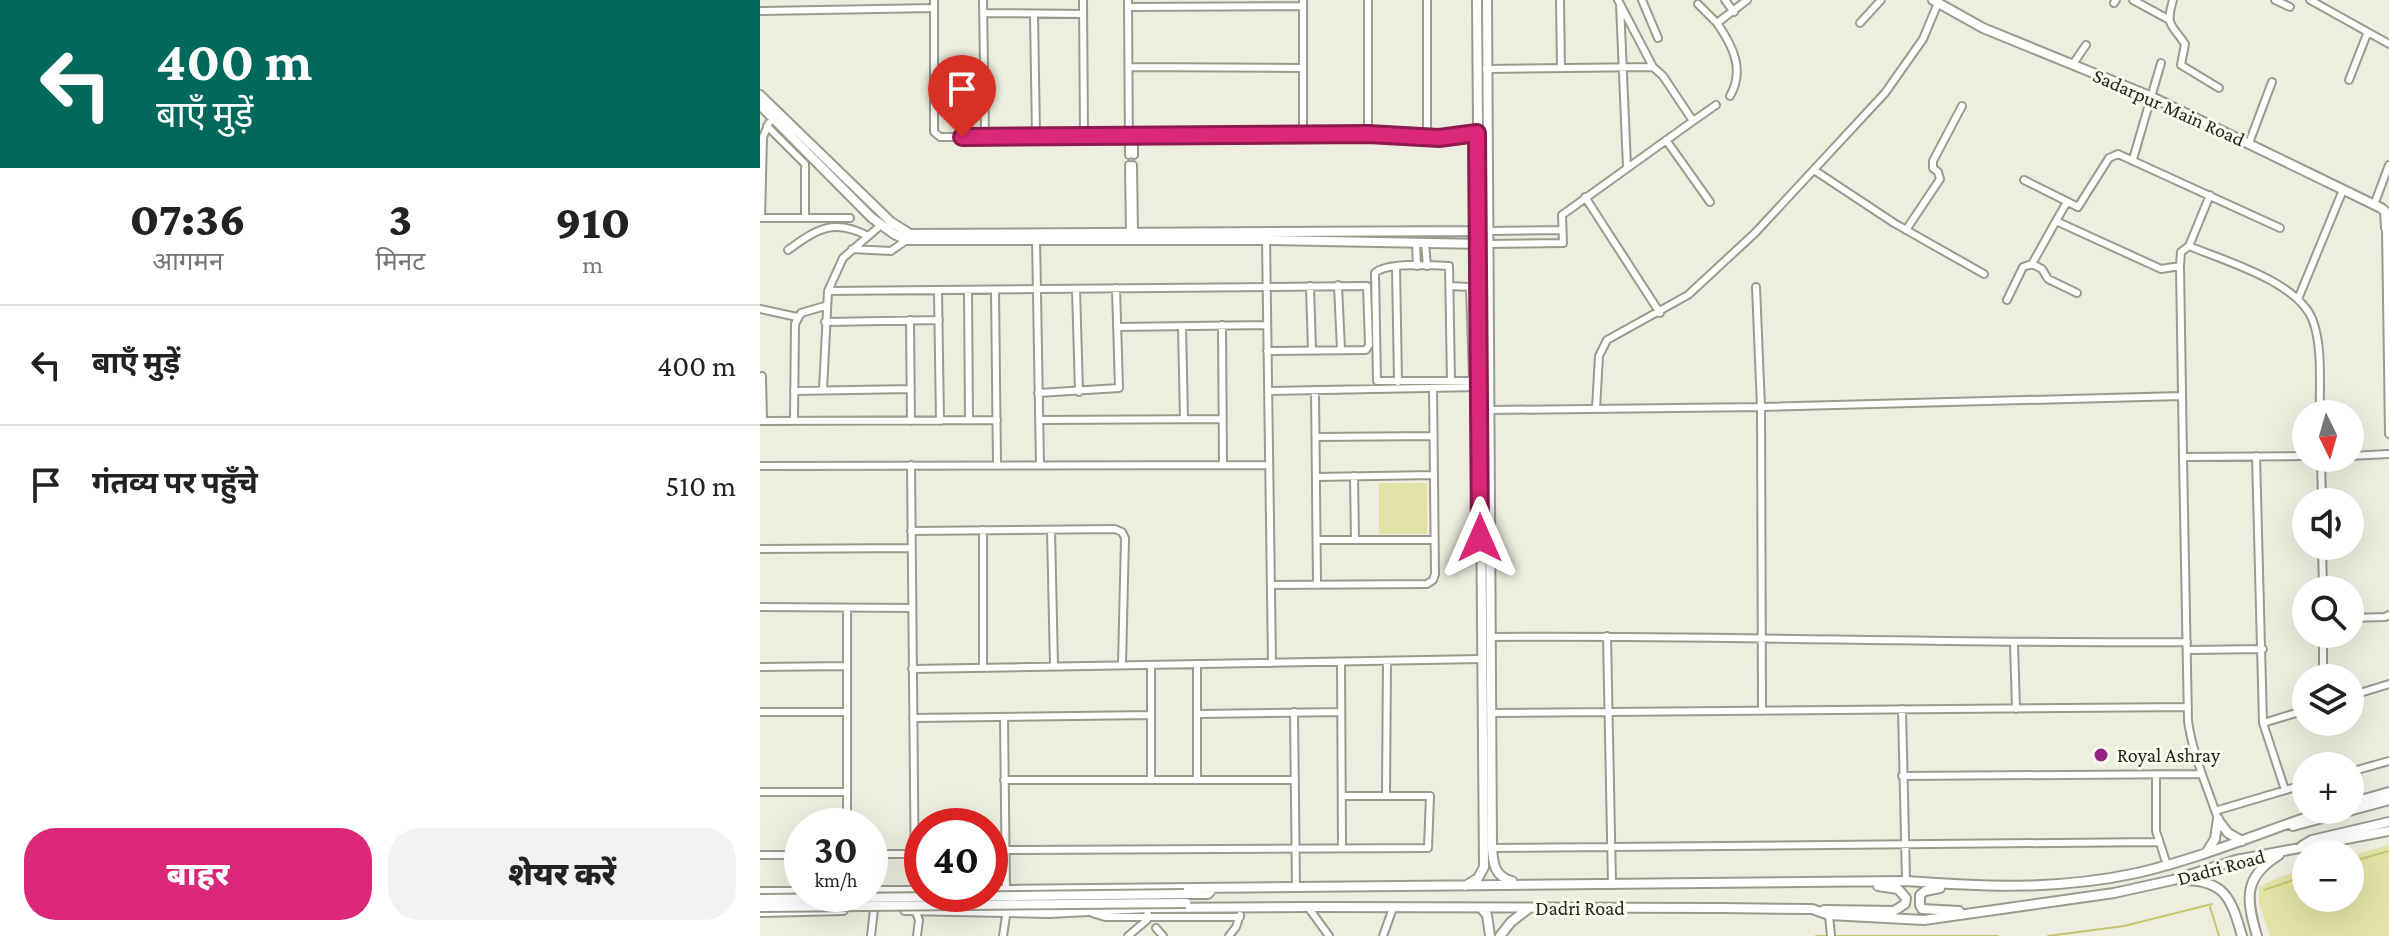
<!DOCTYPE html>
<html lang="hi">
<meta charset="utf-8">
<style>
body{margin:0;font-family:"Crimson Pro","Noto Sans Devanagari",serif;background:#f2f2f2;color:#222;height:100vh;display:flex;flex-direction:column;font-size:30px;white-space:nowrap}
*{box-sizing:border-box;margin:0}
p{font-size:26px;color:#767676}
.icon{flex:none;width:44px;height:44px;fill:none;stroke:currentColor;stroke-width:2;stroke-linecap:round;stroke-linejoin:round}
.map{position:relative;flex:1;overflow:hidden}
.details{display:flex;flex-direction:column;background:#fff;width:760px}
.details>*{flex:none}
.top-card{background:#00695c;color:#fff;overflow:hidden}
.needle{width:52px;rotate:175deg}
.controls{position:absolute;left:1532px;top:400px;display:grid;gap:16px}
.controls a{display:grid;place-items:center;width:72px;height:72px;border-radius:50%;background:#fff;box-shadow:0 8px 32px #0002;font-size:40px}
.speed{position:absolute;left:24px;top:808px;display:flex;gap:16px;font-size:40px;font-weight:700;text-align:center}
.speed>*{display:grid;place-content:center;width:104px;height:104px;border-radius:50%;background:#fff;box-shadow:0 8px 32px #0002;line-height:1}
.speed small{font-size:20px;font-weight:400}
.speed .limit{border:12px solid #d22;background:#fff;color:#111}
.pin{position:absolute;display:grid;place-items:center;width:68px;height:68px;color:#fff;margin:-82px -34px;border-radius:50% 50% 50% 0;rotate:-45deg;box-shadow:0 0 8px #0007}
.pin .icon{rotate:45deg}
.me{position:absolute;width:88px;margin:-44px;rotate:0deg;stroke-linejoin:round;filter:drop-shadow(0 0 6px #0008)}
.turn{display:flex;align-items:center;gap:28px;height:168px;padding:0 24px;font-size:36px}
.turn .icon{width:104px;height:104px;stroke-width:2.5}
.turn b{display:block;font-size:56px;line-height:68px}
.eta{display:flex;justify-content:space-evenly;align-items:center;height:136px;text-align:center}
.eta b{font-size:48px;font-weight:800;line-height:56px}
.button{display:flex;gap:16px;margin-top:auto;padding:16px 24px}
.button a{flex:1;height:92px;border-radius:32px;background:#db2777;color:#fff;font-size:32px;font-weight:800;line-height:92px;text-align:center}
.button a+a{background:#f2f2f2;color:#222}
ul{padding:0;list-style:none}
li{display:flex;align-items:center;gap:24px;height:120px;padding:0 24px;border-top:2px solid #e0e0e0}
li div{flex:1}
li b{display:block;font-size:30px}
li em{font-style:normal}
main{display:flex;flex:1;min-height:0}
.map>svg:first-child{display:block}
</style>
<main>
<section class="details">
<div class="top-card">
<div class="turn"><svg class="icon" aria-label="left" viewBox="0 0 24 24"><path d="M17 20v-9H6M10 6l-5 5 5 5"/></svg><div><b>400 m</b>बाएँ मुड़ें</div></div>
</div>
<div class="eta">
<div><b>07:36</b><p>आगमन</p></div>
<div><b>3</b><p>मिनट</p></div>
<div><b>910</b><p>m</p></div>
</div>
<ul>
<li><svg class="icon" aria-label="left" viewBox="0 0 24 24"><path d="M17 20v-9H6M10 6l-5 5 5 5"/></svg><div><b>बाएँ मुड़ें</b></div><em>400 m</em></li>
<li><svg class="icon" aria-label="arrive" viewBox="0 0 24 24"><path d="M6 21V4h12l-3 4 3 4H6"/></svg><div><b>गंतव्य पर पहुँचे</b></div><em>510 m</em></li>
</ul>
<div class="button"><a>बाहर</a><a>शेयर करें</a></div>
</section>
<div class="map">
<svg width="1629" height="936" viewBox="0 0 1629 936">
<rect width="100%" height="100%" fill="#edeedf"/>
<!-- green -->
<path fill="#e1e3a7" d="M619,483H667V534H619Z
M1629,845V936H1510L1499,903V887L1519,877L1546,869V898H1590V856Z"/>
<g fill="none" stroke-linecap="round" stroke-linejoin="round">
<!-- stream -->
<path stroke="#c5c66b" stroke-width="2" d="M1590,862L1629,851
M1504,890L1546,876
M1450,907L1459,936
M1056,936H1238
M1288,936L1364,926L1452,904"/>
<defs>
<path id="street" d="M174,0V132L180,137L608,134L679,138L717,133
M223,0L225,136
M323,0L324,136
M368,0L369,155
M543,0V134
M608,0V134
M800,0L801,68
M858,0L893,67
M882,0L898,38
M965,0L974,12
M1373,0L1408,19
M1413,0C1405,27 1412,24 1425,44L1421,65L1459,88
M1515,0L1530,7
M1550,0L1629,44
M1354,3L1356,0
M860,4L867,167
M938,4L957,23L987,0
M368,7L543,6
M0,11L174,8
M223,13L323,14
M274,14L276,136
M957,23C973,46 985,70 970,96
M1100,23L1121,0
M1313,64L1326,45
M369,67L543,68
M726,69L893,67L903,76L933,121L802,215L803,243L727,244
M1589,80L1607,34
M933,121L956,105
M7,126L45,164V218
M667,136V0
M906,140L950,202
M1489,143L1512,82
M374,155V135
M1373,159L1401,63
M369,165L370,236
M373,165L374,234
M1054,170L1134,223L1224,274
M1264,180L1318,207L1349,158L1358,154L1520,228
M825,197L900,313
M1614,205L1629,165
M0,218H90
M1,218L3,137L9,123
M1296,221L1307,202
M1626,228L1629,434
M1146,230L1180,179L1178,172L1173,168V161L1202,106
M727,231L802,230
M276,237L280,465
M506,238L512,663
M656,243L657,266
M665,243L667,266
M1429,246L1450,195
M92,249L131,251L148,239
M28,250C57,229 73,218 108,236
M1272,264L1282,269L1288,279L1317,293
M636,266L638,382
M1420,266L1423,457
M578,285L581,350
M550,286L552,350
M690,286L710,287L713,378L709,381H691L689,266C672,265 626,262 615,273L617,381H691
M996,287L1001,407L1002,711
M316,289L319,392
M178,290L180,421
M208,290L209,420
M235,290L237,465
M68,291L607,286L609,345L606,350L507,351
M1538,299L1583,190
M1247,300L1263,267L1272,264L1296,221L1401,269L1420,266L1421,252L1429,246C1465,261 1539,282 1553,321C1563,349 1559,385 1560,414
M0,309L37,317
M150,320L151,421
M65,322L179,320
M462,325L463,465
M422,326L424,419
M357,327L507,325
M2,376L3,421
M63,390L68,291L83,258L121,225
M555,390L557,584
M34,391L151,389
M508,391L719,387
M278,393L359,388L356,288
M836,409L839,356L847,340L928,295L995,233L1125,93L1163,39L1178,3
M731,410L1001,407L1421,396
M279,420L462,419
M0,421L237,420
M34,421L35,324L41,313L65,306
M556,437L673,436
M1496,456L1503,723L1525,790
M1590,456L1629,454
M1561,458L1562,502
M151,465L155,891
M0,466L509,465
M594,476L595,540
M556,477L673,475
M223,530V667
M291,530L294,666
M151,531L355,529L362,532L365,538L362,665
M557,540H674
M1562,546L1563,590
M0,549L151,548
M511,585L667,584L673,580L675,574L673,388
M0,607L152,608
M1590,618L1625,617L1629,615
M1563,634V678
M847,636L852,885
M731,637C963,635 1195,644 1427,642
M1254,643L1256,709
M1428,650L1503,649
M581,662L582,848
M391,665V780
M0,667L87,666
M152,669L721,659
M1590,696L1629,684
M1142,709L1146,881
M0,712H87
M534,712L536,888
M732,713L1428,707
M437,714L581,712
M244,717L246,893
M153,718L391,715
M1503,723L1546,710
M1590,772L1629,761
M1396,775V831L1407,865
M1142,776L1440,774
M244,780H534
M437,780V664
M0,792H87
M626,795L627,661
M1455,811L1546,784
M1458,819C1447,786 1433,756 1428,721L1423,457L1546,456
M87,826V608
M732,848L1398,842
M244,850L668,848L670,796H582
M110,854H154
M0,855H42
M548,907L569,936
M155,910L159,920L157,936
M332,913L345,917H480
M1069,915L1071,936
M396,928L403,936
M111,936L114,909
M243,936L247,909
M368,936L387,920L388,908
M469,936L476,927L480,915
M623,936L633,908"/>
<path id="secondary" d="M727,0L732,848C733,864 735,877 752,881
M1173,0L1223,28L1392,97L1621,208L1625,211L1626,228H1629
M0,95L131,222L150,234L720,231
M0,105L112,218L134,234L147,240H506L723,244
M1590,803L1629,792
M1458,820L1468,833L1482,841
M1533,826L1629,800
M1542,846L1552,840L1629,822
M1446,853L1455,839L1458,819
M1420,880C1465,879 1471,898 1482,936
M705,886L718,878L724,867L717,0
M1180,888L1165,891L1160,895V905L1162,909L1199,911
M230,890L1146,881C1226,887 1298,890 1377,873C1442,858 1504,831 1568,810
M110,891H162
M0,892H42
M424,894H448L453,888
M721,908L727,915L730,936
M145,910L289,913L388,908L548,907L960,908L1052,909L1069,915L1164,920L1354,893L1413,880L1476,860L1629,831
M1064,910L1134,911L1145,904L1146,898L1138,889L1118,886
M0,912L83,910
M740,936L751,922L768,909
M1497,936C1486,899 1483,877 1519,855"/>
</defs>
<!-- street casing -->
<use href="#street" stroke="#9a9b8d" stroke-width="10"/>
<!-- secondary casing -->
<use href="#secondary" stroke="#9a9b8d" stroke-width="12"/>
<!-- street -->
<use href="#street" stroke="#fff" stroke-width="6"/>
<!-- secondary -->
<use href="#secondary" stroke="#fff" stroke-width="8"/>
<defs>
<path id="secondary-bridge" d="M0,899L424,894
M0,907L426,903"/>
</defs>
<!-- secondary-bridge casing -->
<use href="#secondary-bridge" stroke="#9a9b8d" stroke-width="12" stroke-linecap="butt"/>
<!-- secondary-bridge -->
<use href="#secondary-bridge" stroke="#fff" stroke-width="8"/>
</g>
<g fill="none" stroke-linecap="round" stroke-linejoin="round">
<defs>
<path id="route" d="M202,137L608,134L679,138L717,133L720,538"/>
</defs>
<!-- route casing -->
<use href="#route" stroke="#8e194d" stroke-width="20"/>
<!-- route -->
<use href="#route" stroke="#db2777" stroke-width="14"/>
</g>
<!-- markers -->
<circle fill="#942483" stroke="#fafbec" stroke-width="3" cx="1341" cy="755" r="8"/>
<g text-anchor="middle" stroke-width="6" stroke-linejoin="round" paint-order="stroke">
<!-- street labels -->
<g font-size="20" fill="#25251f" stroke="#fafbec">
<text transform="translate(1409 107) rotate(24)" y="7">Sadarpur Main Road</text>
<text transform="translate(1461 867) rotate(-15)" y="7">Dadri Road</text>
<text x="820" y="915">Dadri Road</text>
</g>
<!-- poi labels -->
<g font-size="20" fill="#25251f" stroke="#fafbec" text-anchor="start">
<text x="1357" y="762">Royal Ashray</text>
</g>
</g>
</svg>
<div class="controls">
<a><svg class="needle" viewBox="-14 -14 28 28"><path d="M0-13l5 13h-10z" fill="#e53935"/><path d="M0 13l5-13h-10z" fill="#767676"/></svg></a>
<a><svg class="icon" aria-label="sound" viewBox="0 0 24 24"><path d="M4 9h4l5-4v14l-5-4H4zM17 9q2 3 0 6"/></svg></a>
<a><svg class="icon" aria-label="search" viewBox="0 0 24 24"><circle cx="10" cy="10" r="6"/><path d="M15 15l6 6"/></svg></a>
<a><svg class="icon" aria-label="layers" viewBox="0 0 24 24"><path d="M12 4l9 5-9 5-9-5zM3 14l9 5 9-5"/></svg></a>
<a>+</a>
<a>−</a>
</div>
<div class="speed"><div>30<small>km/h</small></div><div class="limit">40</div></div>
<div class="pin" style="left:202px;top:137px;background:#d93025"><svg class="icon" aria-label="arrive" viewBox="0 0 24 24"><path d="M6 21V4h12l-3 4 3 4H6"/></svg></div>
<svg class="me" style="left:720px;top:538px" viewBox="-20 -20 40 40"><path d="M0-17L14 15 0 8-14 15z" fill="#db2777" stroke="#fff" stroke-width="4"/></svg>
</div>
</main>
